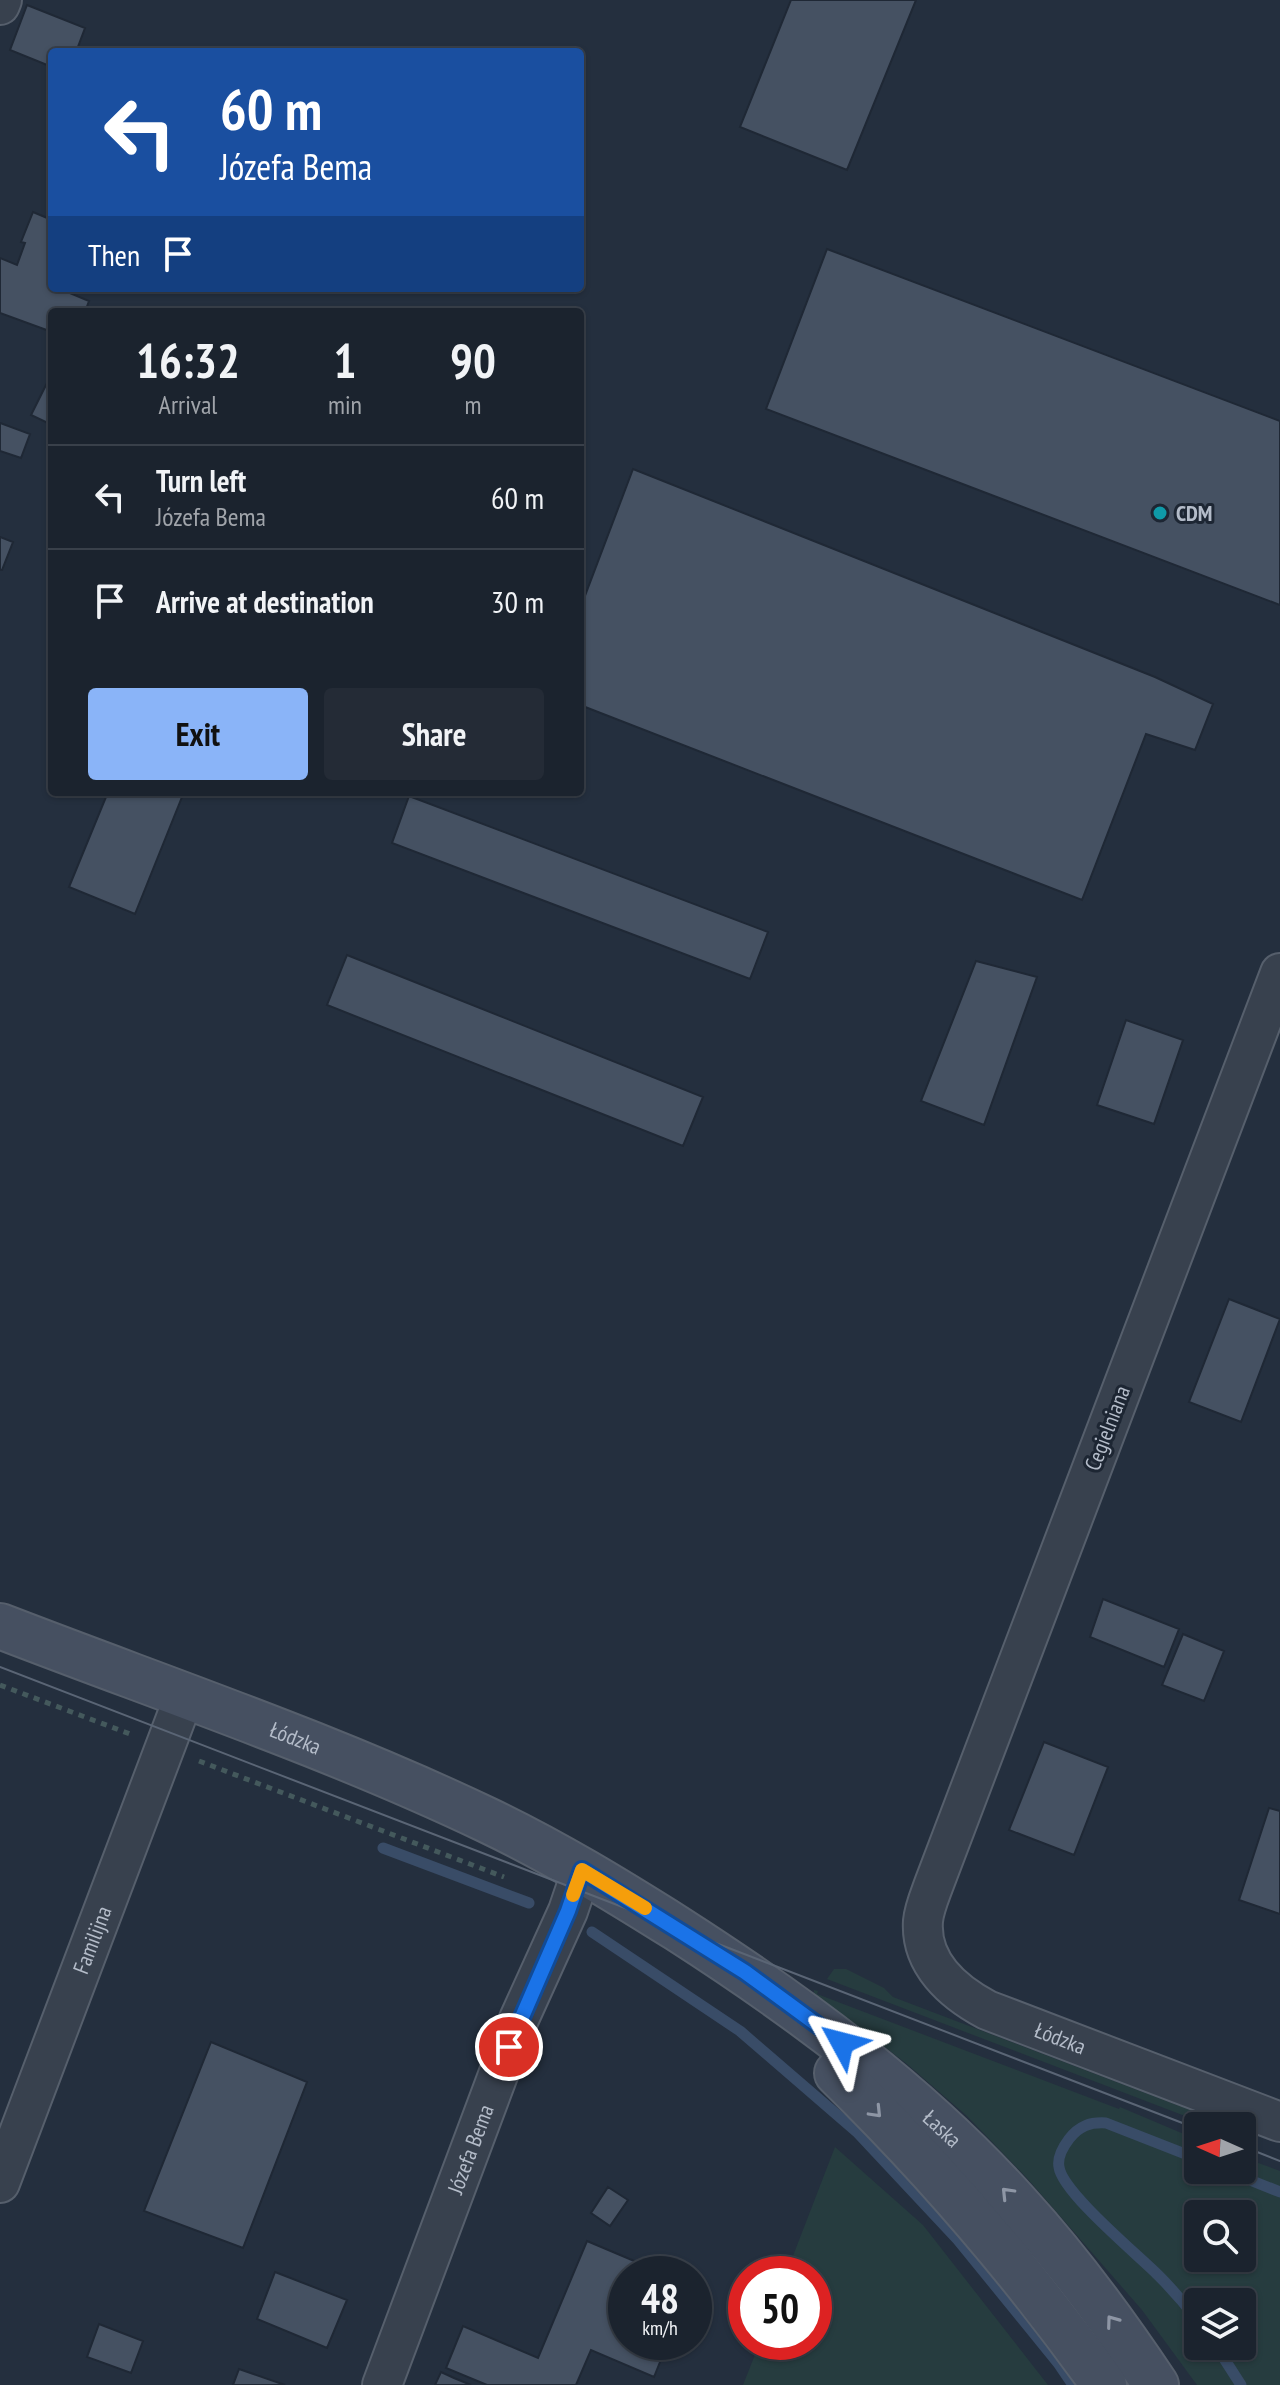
<!DOCTYPE html>
<meta charset="utf-8">
<style>
body{margin:0;font-family:"PT Sans Narrow",sans-serif;background:#242b36;color:#f1f3f6;height:100vh;display:flex;flex-direction:column;font-size:30px;white-space:nowrap}
*{box-sizing:border-box;margin:0}
p{font-size:26px;color:#a0a4aa}
.icon{flex:none;width:44px;height:44px;fill:none;stroke:currentColor;stroke-width:2;stroke-linecap:round;stroke-linejoin:round}
.map{position:relative;flex:1;overflow:hidden}
.side{position:absolute;left:48px;top:308px;width:536px;height:488px;display:flex;flex-direction:column;background:#1b232e;border-radius:8px;box-shadow:0 2px 6px #0004,0 0 0 2px #39404a}
.side>*{flex:none}
.guide{position:absolute;left:48px;top:48px;width:536px;height:244px;border-radius:8px;box-shadow:0 2px 6px #0004,0 0 0 2px #39404a;background:#1a4fa0;color:#fff;overflow:hidden}
.needle{width:52px;rotate:273deg}
.fabs{position:absolute;left:1184px;top:2112px;display:grid;gap:16px}
.fabs a{display:grid;place-items:center;width:72px;height:72px;border-radius:8px;background:#1b232e;box-shadow:0 2px 6px #0004,0 0 0 2px #39404a;font-size:40px}
.speed{position:absolute;left:608px;top:2256px;display:flex;gap:16px;font-size:40px;font-weight:700;text-align:center}
.speed>*{display:grid;place-content:center;width:104px;height:104px;border-radius:50%;background:#1b232e;box-shadow:0 2px 6px #0004,0 0 0 2px #39404a;line-height:1}
.speed small{font-size:20px;font-weight:400}
.speed .limit{border:12px solid #d22;background:#fff;color:#111}
.pin{position:absolute;display:grid;place-items:center;width:68px;height:68px;color:#fff;margin:-34px;border:4px solid #fff;border-radius:50%;box-shadow:0 2px 8px #0007}
.me{position:absolute;width:88px;margin:-44px;rotate:308deg;stroke-linejoin:round;filter:drop-shadow(0 0 6px #0008)}
.turn{display:flex;align-items:center;gap:28px;height:168px;padding:0 40px;font-size:36px}
.turn .icon{width:104px;height:104px;stroke-width:2.5}
.turn b{display:block;font-size:56px;line-height:68px}
.then{display:flex;align-items:center;height:76px;padding:0 40px;background:#0003;gap:16px;font-size:30px}
.eta{display:flex;justify-content:space-evenly;align-items:center;height:136px;text-align:center}
.eta b{font-size:48px;font-weight:800;line-height:56px}
.cta{display:flex;gap:16px;margin-top:auto;padding:16px 40px}
.cta a{flex:1;height:92px;border-radius:8px;background:#8ab4f8;color:#111;font-size:32px;font-weight:800;line-height:92px;text-align:center}
.cta a+a{background:#242b36;color:#f1f3f6}
ul{padding:0;list-style:none}
li{display:flex;align-items:center;gap:24px;height:104px;padding:0 40px;border-top:2px solid #39404a}
li div{flex:1}
li b{display:block;font-size:30px}
li em{font-style:normal}
.map>svg:first-child{display:block}
</style>
<div class="map">
<svg width="1280" height="2385" viewBox="0 0 1280 2385">
<rect width="100%" height="100%" fill="#242f3e"/>
<!-- green -->
<path fill="#263c3f" fill-rule="evenodd" d="M834,1969H846L884,1988L893,1997L1232,2126H1211L827,1979Z
M814,1990L818,1991L817,1994L1119,2109L1120,2107L1198,2140V2170H1242V2157L1280,2171V2385H1197L1142,2310L1026,2177L967,2116L907,2064L832,2007L828,2008L821,2004V1999L814,1997ZM1198,2214H1242V2258H1198ZM1198,2302H1242V2346H1198Z
M835,2147L923,2225L1048,2385H743L760,2342H814V2274H786Z"/>
<g fill="none" stroke-linecap="round" stroke-linejoin="round">
<!-- stream -->
<path stroke="#394c67" stroke-width="11" d="M383,1848L529,1903
M592,1932L740,2031L857,2132L958,2240L1058,2363L1073,2385
M1198,2159L1106,2123C1090,2122 1079,2126 1069,2139C1063,2147 1057,2157 1059,2167C1062,2192 1137,2254 1158,2275C1172,2289 1186,2305 1198,2321
M1225,2170L1280,2192
M1216,2346L1241,2385"/>
</g>
<!-- building -->
<path fill="#455162" stroke="#1f2835" stroke-width="2" d="M791,0H916L847,170L740,127Z
M27,5L85,28L76,52H52V67L10,50Z
M33,212L52,220V288H58L89,301L85,312H52V332L0,313V258L17,265L25,243L21,242Z
M827,249L1280,421V605L766,409Z
M49,379L52,380V425L31,415Z
M0,423L30,434L21,458L0,451Z
M633,469L1155,677L1213,704L1195,750L1146,734L1082,900L580,705V609Z
M0,537L13,542L2,570H0Z
M108,792H184L135,914L69,887Z
M409,796L768,932L750,979L392,843Z
M347,955L703,1097L683,1146L327,1005Z
M976,961L1037,977L984,1125L921,1101Z
M1126,1020L1183,1040L1154,1124L1097,1105Z
M1229,1299L1280,1319L1241,1422L1189,1402Z
M1103,1599L1179,1629L1164,1667L1090,1637Z
M1183,1634L1224,1651L1204,1701L1162,1685Z
M1044,1742L1108,1767L1074,1855L1009,1830Z
M1269,1808L1280,1811V1914L1239,1900Z
M211,2042L307,2082L243,2248L144,2211Z
M608,2187L628,2200L610,2226L591,2213Z
M587,2241L665,2274H626V2342H668L654,2377L591,2350L576,2385H487L446,2368L463,2326L538,2358Z
M275,2272L347,2300L327,2348L257,2319Z
M99,2324L143,2341L131,2373L87,2357Z
M239,2369L285,2385H233Z
M441,2372L454,2378L471,2385H435Z"/>
<g fill="none" stroke-linecap="round" stroke-linejoin="round">
<defs>
<g id="minor">
<path d="M0,5L2,0"/>
<path id="s1" d="M1280,973L934,1884C930,1895 924,1909 923,1921C920,1963 953,1992 987,2010L1280,2122"/>
<path id="s2" d="M0,2183L184,1697"/>
<path id="s3" d="M382,2385L519,2019L568,1911L582,1870"/>
</g>
<g id="secondary">
<path id="s4" d="M0,1626C163,1689 330,1745 487,1820C554,1852 616,1890 678,1929C801,2008 920,2096 1018,2205C1069,2261 1114,2322 1156,2385"/>
<path d="M837,2073C935,2169 1024,2273 1104,2385"/>
</g>
</defs>
<!-- minor casing -->
<use href="#minor" stroke="#565f6c" stroke-width="42"/>
<!-- secondary casing -->
<use href="#secondary" stroke="#565f6c" stroke-width="48"/>
<!-- path -->
<path stroke="#44595c" stroke-width="5" stroke-dasharray="6 6" stroke-linecap="butt" d="M0,1685L130,1734
M199,1761L504,1877"/>
<!-- minor -->
<use href="#minor" stroke="#38414e" stroke-width="38"/>
<!-- secondary -->
<use href="#secondary" stroke="#465061" stroke-width="44"/>
<!-- tram -->
<path stroke="#5a6575" stroke-width="2" d="M0,1667L1198,2129
M1242,2146L1280,2161"/>
</g>
<!-- one-way arrows -->
<defs><path id="oneway-chevron" d="M-2-3.5L2.5 0L-2 3.5" fill="none" stroke-width="1.6" stroke-linecap="round" stroke-linejoin="round" transform="scale(2)"/></defs>
<g stroke="#8e96a5">
<use href="#oneway-chevron" transform="translate(876 2112) rotate(46)"/>
<use href="#oneway-chevron" transform="translate(1007 2193) rotate(-134)"/>
<use href="#oneway-chevron" transform="translate(1112 2321) rotate(-126)"/>
</g>
<g fill="none" stroke-linecap="round" stroke-linejoin="round">
<defs>
<path id="route" d="M509,2047L568,1911L582,1870L745,1972L842,2043"/>
</defs>
<!-- route casing -->
<use href="#route" stroke="#114b97" stroke-width="20"/>
<!-- route -->
<use href="#route" stroke="#1a73e8" stroke-width="14"/>
<!-- slow -->
<path stroke="#f59e0b" stroke-width="14" d="M573,1895L582,1870L645,1908"/>
</g>
<!-- markers -->
<circle fill="#0f9aa8" stroke="#1d2633" stroke-width="3" cx="1160" cy="513" r="8"/>
<g text-anchor="middle" stroke-width="6" stroke-linejoin="round" paint-order="stroke">
<!-- poi labels -->
<g font-size="22" font-weight="bold" fill="#b4bcc9" stroke="#1d2633" text-anchor="start">
<text x="1176" y="521">CDM</text>
</g>
<!-- street labels -->
<g font-size="22" fill="#b4bcc9" stroke="#1d2633">
<text transform="translate(1107 1428) rotate(-69)" y="8">Cegielniana</text>
<text dy="8" stroke="none"><textPath href="#s4" startOffset="316">Łódzka</textPath></text>
<text dy="8" stroke="none"><textPath href="#s2" startOffset="260">Familijna</textPath></text>
<text dy="8" stroke="none"><textPath href="#s1" startOffset="1208">Łódzka</textPath></text>
<text dy="8" stroke="none"><textPath href="#s4" startOffset="1076">Łaska</textPath></text>
<text dy="8" stroke="none"><textPath href="#s3" startOffset="252">Józefa Bema</textPath></text>
</g>
</g>
</svg>
<div class="fabs">
<a><svg class="needle" viewBox="-14 -14 28 28"><path d="M0-13l5 13h-10z" fill="#e53935"/><path d="M0 13l5-13h-10z" fill="#a0a4aa"/></svg></a>
<a><svg class="icon" aria-label="search" viewBox="0 0 24 24"><circle cx="10" cy="10" r="6"/><path d="M15 15l6 6"/></svg></a>
<a><svg class="icon" aria-label="layers" viewBox="0 0 24 24"><path d="M12 4l9 5-9 5-9-5zM3 14l9 5 9-5"/></svg></a>
</div>
<div class="speed"><div>48<small>km/h</small></div><div class="limit">50</div></div>
<div class="pin" style="left:509px;top:2047px;background:#d93025"><svg class="icon" aria-label="arrive" viewBox="0 0 24 24"><path d="M6 21V4h12l-3 4 3 4H6"/></svg></div>
<svg class="me" style="left:842px;top:2043px" viewBox="-20 -20 40 40"><path d="M0-17L14 15 0 8-14 15z" fill="#1a73e8" stroke="#fff" stroke-width="4"/></svg>
<div class="guide">
<div class="turn"><svg class="icon" aria-label="left" viewBox="0 0 24 24"><path d="M17 20v-9H6M10 6l-5 5 5 5"/></svg><div><b>60 m</b>Józefa Bema</div></div>
<div class="then">Then<svg class="icon" aria-label="arrive" viewBox="0 0 24 24"><path d="M6 21V4h12l-3 4 3 4H6"/></svg></div>
</div>
<section class="side">
<div class="eta">
<div><b>16:32</b><p>Arrival</p></div>
<div><b>1</b><p>min</p></div>
<div><b>90</b><p>m</p></div>
</div>
<ul>
<li><svg class="icon" aria-label="left" viewBox="0 0 24 24"><path d="M17 20v-9H6M10 6l-5 5 5 5"/></svg><div><b>Turn left</b><p>Józefa Bema</p></div><em>60 m</em></li>
<li><svg class="icon" aria-label="arrive" viewBox="0 0 24 24"><path d="M6 21V4h12l-3 4 3 4H6"/></svg><div><b>Arrive at destination</b></div><em>30 m</em></li>
</ul>
<div class="cta"><a>Exit</a><a>Share</a></div>
</section>
</div>
